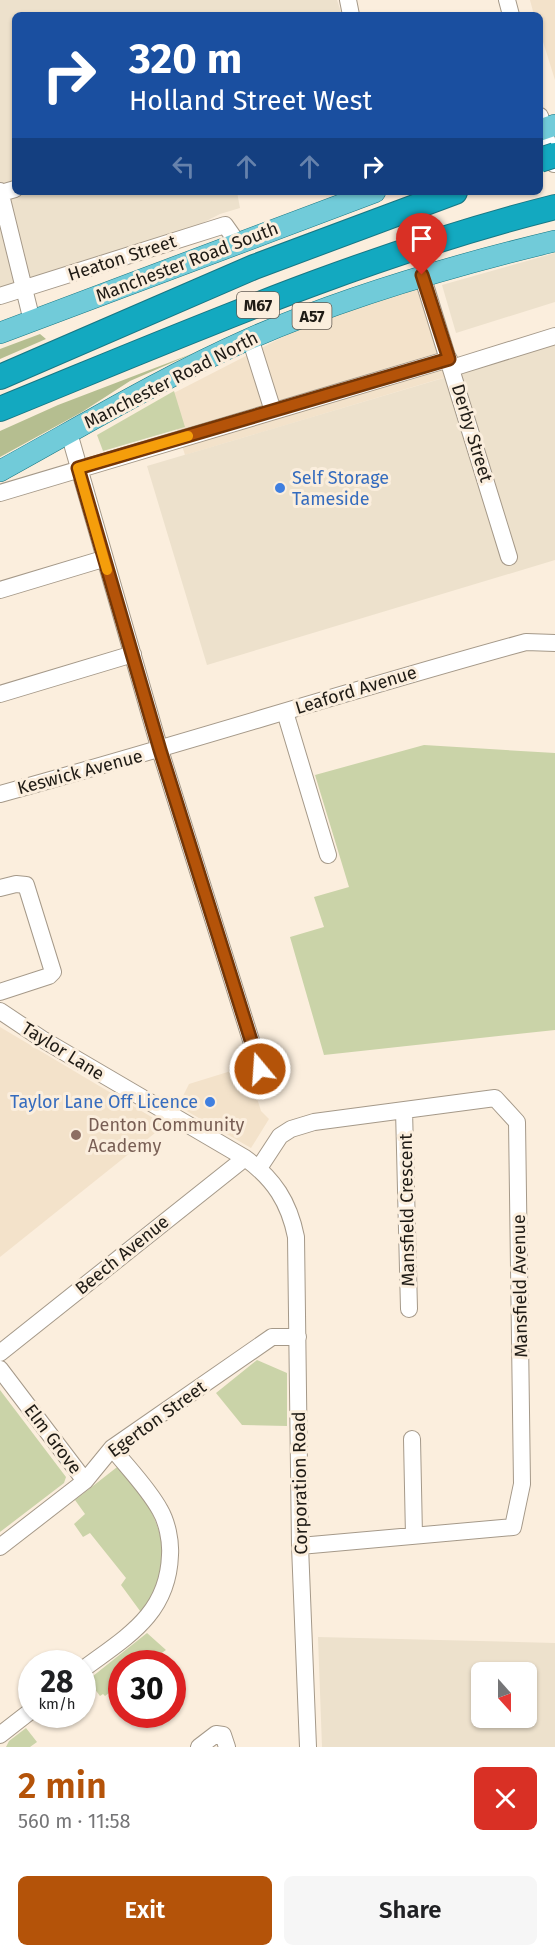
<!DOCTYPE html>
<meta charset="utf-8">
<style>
body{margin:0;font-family:"Fira Sans",sans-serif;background:#f6f6f6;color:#202124;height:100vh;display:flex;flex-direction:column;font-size:22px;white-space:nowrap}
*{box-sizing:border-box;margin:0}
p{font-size:20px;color:#757577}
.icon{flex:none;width:33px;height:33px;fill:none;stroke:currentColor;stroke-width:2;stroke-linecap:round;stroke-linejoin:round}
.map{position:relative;height:1747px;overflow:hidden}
.side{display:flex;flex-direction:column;background:#fff;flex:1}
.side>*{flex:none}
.top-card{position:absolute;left:12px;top:12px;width:531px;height:183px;border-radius:9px;box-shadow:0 2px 4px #0004;background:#1a4fa0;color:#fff;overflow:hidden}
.needle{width:39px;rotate:159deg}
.controls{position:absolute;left:471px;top:1662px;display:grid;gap:12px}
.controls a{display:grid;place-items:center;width:66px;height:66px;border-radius:9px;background:#fff;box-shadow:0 2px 4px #0004;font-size:30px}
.speed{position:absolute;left:18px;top:1650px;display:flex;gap:12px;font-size:30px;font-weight:700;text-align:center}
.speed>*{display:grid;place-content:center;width:78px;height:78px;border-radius:50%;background:#fff;box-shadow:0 2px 4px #0004;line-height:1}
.speed small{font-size:15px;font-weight:400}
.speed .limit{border:9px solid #d22;background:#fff;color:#111}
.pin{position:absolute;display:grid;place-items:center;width:51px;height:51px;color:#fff;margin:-62px -26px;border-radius:50% 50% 50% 0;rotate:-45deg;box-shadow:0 0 6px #0007}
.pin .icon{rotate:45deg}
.me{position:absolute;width:66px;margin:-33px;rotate:342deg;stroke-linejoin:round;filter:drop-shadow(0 0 4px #0008)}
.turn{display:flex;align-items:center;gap:21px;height:126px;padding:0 18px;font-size:27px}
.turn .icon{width:78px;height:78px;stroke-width:2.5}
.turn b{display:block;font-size:42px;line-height:51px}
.lanes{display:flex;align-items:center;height:57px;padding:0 18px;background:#0003;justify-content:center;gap:30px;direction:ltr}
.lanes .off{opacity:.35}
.round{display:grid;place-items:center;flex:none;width:63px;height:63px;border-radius:9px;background:#f6f6f6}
.head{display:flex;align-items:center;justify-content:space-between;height:102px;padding:0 18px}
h1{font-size:36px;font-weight:600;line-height:45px;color:#b45309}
.primary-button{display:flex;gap:12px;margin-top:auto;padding:12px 18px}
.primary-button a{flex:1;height:69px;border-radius:9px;background:#b45309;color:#fff;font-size:24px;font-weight:600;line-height:69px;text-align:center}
.primary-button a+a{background:#f6f6f6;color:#202124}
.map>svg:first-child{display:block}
</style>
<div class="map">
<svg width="555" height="1747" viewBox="0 0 555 1747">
<rect width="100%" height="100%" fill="#fbeedd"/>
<!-- built -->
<path fill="#f3e2ca" d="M530,0H555V80L540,32V15H534Z
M422,287L446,377L185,455L166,397L304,326Z
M0,1027L165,1125L0,1257Z
M247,1066L261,1111L269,1119L251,1148L178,1106L189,1084Z"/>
<!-- industrial -->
<path fill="#ede1cc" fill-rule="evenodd" d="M0,0H337L342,15H15V192H237L240,208L220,214L181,234L0,291Z
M555,253V302L456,333L442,285Z
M555,345V560L207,665L147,466Z
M318,1637L555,1643V1747H322ZM482,1672H526V1718H482Z"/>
<!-- green -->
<path fill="#cad3a8" d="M174,391L185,427L103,451L97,435Z
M424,745L555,753V1030L324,1055L290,937L324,927L314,897L349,887L315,775Z
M257,1360L287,1373V1426L242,1425L216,1393Z
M0,1390L66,1477L64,1483L0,1532Z
M121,1464C145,1499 173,1535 159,1580C156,1592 148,1604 143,1615L121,1585L126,1578L90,1533L83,1537L74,1524L85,1514L75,1500Z
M147,1633L166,1650L147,1663L122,1664L121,1684L105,1696L103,1694L100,1696L88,1680Z
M26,1728L37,1742L30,1747H6L9,1741Z"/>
<!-- forest -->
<path fill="#b5be90" d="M40,334L46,339L0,359V349Z
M194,353L130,381L82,412L0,457V431L58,405Z"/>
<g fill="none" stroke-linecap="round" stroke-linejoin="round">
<defs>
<path id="minor" d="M348,0L351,15
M507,0L511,15
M540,116L554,164
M0,191L32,321
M1,193L15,189
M422,275L509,557
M0,296L225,225L237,242
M250,338L273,411
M452,368L555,336
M69,433L160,750L260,1069
M0,493L449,359
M0,590L103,559
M0,694L133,654
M285,712L328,855
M0,794C176,746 350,690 526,642L555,643
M0,888L16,884L26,885L53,972L49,976L0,992
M0,1011L42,1039L245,1158C274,1179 289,1202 296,1237L300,1546L308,1747
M404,1110L409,1309
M259,1168L280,1136L291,1129L314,1122L495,1098L517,1122L522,1484L513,1527L300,1546
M0,1353L245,1158
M0,1369L85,1481
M412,1439L414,1536
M0,1547L85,1481L112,1448L272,1337H298
M82,1670C126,1637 168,1615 170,1555C171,1541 167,1522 160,1510C148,1488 128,1468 112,1448
M0,1735L32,1710
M199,1747L216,1734L223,1735L227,1747"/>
<path id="major" d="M540,130L555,125
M0,333L375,192
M0,471C82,426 163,377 249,339C347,296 451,266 555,241"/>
<path id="highway" d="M0,377L254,267L455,192
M0,409C182,335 364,255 555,207"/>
</defs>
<!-- minor casing -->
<use href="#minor" stroke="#a59989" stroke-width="18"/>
<!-- major casing -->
<use href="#major" stroke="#177784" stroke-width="22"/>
<!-- highway casing -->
<use href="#highway" stroke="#177784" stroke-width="26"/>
<!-- minor -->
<use href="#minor" stroke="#fff" stroke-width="16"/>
<!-- major -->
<use href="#major" stroke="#71cbd9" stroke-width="21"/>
<!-- highway -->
<use href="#highway" stroke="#13a9c0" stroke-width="24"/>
<defs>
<path id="highway-bridge" d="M540,160L555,155"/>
</defs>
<!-- highway-bridge casing -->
<use href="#highway-bridge" stroke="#177784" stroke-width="26" stroke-linecap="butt"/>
<!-- highway-bridge -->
<use href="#highway-bridge" stroke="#13a9c0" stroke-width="24"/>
</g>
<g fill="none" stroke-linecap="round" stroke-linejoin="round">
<defs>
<path id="route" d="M260,1069L160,750L78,468L449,359L422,275"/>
</defs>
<!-- route casing -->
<use href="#route" stroke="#753606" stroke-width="15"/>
<!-- route -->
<use href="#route" stroke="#b45309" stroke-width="10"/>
<!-- slow -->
<path stroke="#f59e0b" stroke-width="10" d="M107,570L78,468L188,436"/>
</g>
<!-- markers -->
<g fill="#3f7fe0" stroke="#fbeedd" stroke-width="2">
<circle cx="280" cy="488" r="6"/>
<circle cx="210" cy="1102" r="6"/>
</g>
<circle fill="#8d6e63" stroke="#fbeedd" stroke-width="2" cx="76" cy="1135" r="6"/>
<g text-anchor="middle" stroke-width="6" stroke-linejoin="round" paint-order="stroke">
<!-- shield labels -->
<g fill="#fbeedd" stroke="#615a51" stroke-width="1.5">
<rect x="237" y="292" width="42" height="26" rx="4.5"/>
<rect x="292.5" y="303" width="39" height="26" rx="4.5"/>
</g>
<g font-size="16" font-weight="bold" fill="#1f1b15">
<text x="258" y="311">M67</text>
<text x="312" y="322">A57</text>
</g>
<!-- street labels -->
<g font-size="18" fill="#1f1b15" stroke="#fbeedd">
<text transform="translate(122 258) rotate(-18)" y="6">Heaton Street</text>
<text transform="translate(187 262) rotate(-21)" y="6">Manchester Road South</text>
<text transform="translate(171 380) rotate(-27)" y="6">Manchester Road North</text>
<text transform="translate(472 433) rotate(73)" y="6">Derby Street</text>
<text transform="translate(356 690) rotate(-17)" y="6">Leaford Avenue</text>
<text transform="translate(80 772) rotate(-15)" y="6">Keswick Avenue</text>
<text transform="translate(63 1051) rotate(32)" y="6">Taylor Lane</text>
<text transform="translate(407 1210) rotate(-91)" y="6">Mansfield Crescent</text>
<text transform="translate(122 1255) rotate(-39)" y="6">Beech Avenue</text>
<text transform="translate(520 1286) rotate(-91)" y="6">Mansfield Avenue</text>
<text transform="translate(157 1419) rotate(-36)" y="6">Egerton Street</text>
<text transform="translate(53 1439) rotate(53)" y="6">Elm Grove</text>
<text transform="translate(300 1483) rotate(-91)" y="6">Corporation Road</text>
</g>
<!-- shop labels -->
<g font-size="18" fill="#366cbe" stroke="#fbeedd" text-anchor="start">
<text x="292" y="484">Self Storage<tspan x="292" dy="21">Tameside</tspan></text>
<text x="198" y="1108" text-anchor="end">Taylor Lane Off Licence</text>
</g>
<!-- education labels -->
<g font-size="18" fill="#785e54" stroke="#fbeedd" text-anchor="start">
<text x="88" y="1131">Denton Community<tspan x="88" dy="21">Academy</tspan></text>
</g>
</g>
</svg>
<div class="controls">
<a><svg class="needle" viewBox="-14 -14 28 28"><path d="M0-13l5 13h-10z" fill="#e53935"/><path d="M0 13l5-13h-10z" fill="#757577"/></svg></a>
</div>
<div class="speed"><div>28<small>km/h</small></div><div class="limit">30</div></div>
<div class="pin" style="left:422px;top:275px;background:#d93025"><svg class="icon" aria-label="arrive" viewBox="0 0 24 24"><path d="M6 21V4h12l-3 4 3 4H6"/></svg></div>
<svg class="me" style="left:260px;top:1069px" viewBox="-20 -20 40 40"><circle r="17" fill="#b45309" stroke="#fff" stroke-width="3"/><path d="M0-11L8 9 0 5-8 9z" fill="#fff"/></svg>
<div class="top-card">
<div class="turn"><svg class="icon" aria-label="right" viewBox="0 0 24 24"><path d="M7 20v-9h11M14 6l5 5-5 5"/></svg><div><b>320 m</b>Holland Street West</div></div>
<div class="lanes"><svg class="icon off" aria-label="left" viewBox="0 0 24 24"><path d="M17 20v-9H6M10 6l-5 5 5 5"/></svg><svg class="icon off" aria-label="ahead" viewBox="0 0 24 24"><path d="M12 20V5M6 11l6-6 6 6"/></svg><svg class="icon off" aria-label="ahead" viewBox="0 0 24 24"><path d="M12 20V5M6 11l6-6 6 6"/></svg><svg class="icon" aria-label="right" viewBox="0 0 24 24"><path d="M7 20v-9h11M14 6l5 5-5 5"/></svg></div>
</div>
</div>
<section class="side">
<div class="head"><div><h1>2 min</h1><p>560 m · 11:58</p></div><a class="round" style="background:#d93025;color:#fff"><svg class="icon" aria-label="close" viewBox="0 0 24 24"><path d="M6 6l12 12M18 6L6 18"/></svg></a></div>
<div class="primary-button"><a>Exit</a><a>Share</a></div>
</section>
